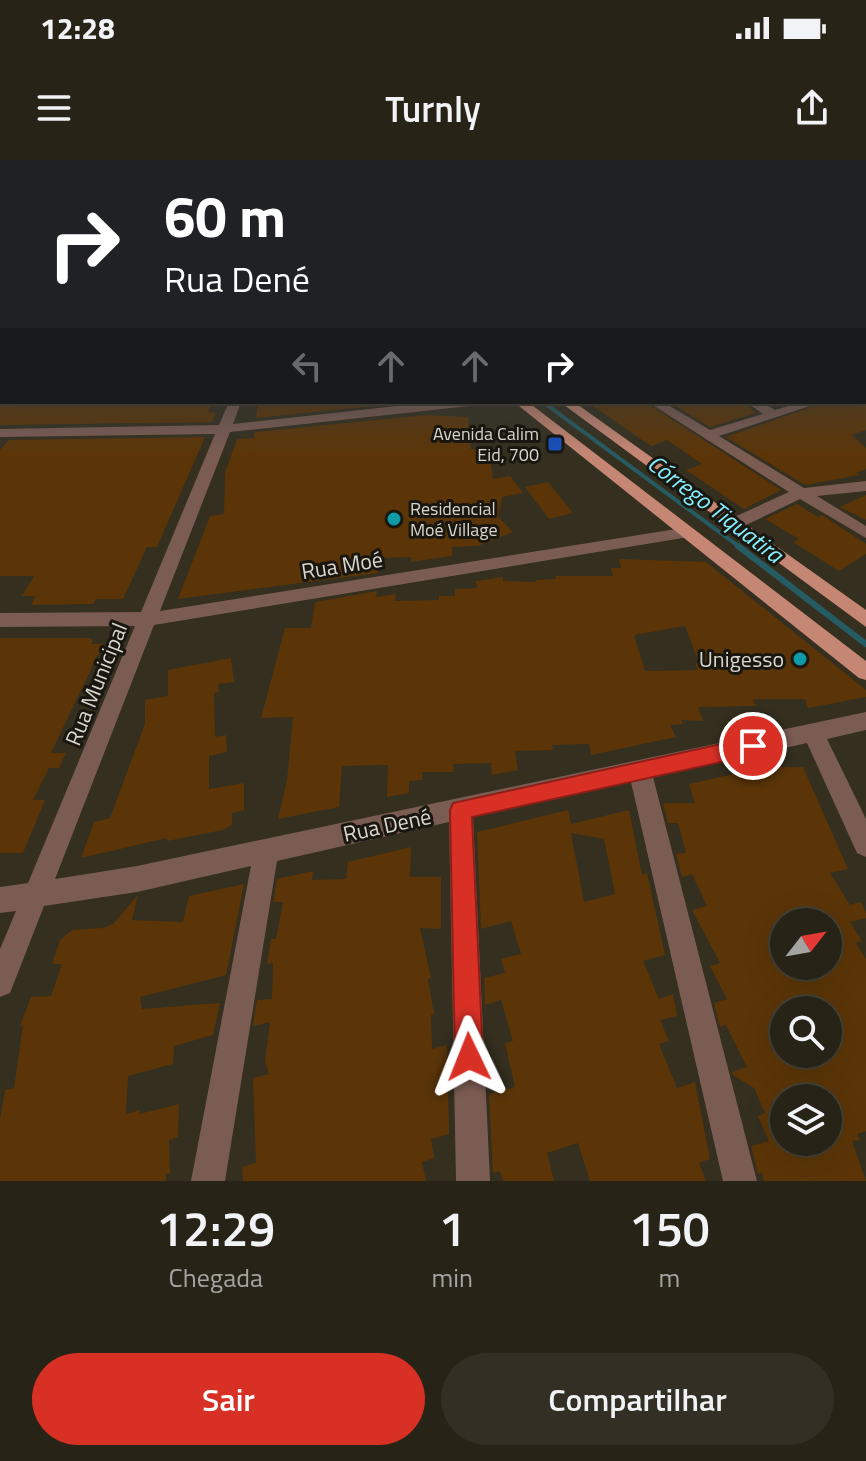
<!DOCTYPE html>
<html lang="pt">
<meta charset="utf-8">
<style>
body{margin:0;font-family:"Titillium Web",sans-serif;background:#332f24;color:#f1f3f6;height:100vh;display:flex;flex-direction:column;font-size:30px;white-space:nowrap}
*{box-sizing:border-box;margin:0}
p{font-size:26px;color:#a4a4a1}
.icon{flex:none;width:44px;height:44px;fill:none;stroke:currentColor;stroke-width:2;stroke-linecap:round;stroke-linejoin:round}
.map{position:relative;height:1021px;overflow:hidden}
.panel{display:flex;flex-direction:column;background:#272317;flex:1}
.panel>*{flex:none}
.banner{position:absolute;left:0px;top:0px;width:866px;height:244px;box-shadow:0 8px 32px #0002,0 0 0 2px #434036;background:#202124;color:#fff;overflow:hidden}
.needle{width:52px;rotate:59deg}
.buttons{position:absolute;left:770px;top:748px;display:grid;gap:16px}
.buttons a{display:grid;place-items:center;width:72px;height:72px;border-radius:50%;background:#272317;box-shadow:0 8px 32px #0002,0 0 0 2px #434036;font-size:40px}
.pin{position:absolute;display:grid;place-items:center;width:68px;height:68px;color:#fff;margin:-34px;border:4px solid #fff;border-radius:50%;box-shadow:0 2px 8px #0007}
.me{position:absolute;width:88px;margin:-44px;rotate:358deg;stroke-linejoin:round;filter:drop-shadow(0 0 6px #0008)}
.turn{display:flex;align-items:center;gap:28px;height:168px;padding:0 32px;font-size:36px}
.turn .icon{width:104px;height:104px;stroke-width:2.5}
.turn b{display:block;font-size:56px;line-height:68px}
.lanes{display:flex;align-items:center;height:76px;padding:0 32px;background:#0003;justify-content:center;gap:40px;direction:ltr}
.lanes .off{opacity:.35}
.eta{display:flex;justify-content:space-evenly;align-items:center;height:136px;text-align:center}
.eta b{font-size:48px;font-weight:600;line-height:56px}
.button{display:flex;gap:16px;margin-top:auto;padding:16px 32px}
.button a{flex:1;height:92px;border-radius:48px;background:#d93025;color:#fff;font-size:32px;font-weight:600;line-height:92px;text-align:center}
.button a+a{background:#332f24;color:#f1f3f6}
.status{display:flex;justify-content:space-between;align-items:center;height:56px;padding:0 40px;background:#272317;direction:ltr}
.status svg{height:22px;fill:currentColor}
header{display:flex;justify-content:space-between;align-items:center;height:104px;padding:0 32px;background:#272317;font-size:36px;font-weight:600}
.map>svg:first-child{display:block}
</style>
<div class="status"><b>12:28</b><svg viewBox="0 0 49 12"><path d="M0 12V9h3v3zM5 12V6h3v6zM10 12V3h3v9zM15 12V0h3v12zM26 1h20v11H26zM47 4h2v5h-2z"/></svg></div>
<header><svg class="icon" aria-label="menu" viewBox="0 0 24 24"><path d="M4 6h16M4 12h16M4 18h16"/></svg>Turnly<svg class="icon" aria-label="share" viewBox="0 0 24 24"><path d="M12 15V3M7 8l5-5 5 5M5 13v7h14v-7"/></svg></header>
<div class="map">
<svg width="866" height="1021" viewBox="0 0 866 1021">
<rect width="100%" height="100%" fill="#342f1f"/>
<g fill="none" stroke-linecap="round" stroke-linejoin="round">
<!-- stream-far1 -->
<path stroke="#255c64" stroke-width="4" d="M543,242L741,388"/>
<!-- stream -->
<path stroke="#255c64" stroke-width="6" d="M738,386L866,484"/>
</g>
<!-- building -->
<path fill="#5b3508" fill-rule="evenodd" d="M0,242L212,243L208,252L216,253L212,262L0,265Z
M372,242L373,246L256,258L258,243Z
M587,242H645L781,330L744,349L686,310L702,304L667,280L652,286L645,282Z
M669,242H743L756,253L710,267Z
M825,242H866V270L851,275L866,288V309L856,313L859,315L805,325L726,277Z
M427,255L468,257L471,289L489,291L493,319L510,316L523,333L502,337L498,357L513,372L478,386L452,387V396L411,402V397L380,398L378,413L178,439L210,356L224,354L225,313L237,279L254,278L255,272Z
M205,277L157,387H147L123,439H96L93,444L31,445L36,436H22L34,416H0V290L9,280Z
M548,322L573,353L549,359L525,327Z
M866,335V360L840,347Z
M797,344L818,357L822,355L866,384V394L839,411L793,382L799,379L765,359Z
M619,399L706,402L866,530V537L808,548L805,539H753L756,546L698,547L703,561L681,560L683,564L670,565L676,577L591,595L589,584L552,585L553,590L515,591L518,610L492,615L491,603L453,604L454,612H422V620L409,621V633L387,637L388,605L342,606L339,647L278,659L287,620L293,557L261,558L285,468H311L315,442L377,431L376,437L396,434L395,441L439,440V436H455V429L477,428L476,421L503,417V421L536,422V420L556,419L555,416H613L611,408H621ZM685,466L699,503H695L698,510L645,511L634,475Z
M0,478H89L93,480L91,484H103L51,593H66L59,608H49L33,640H45L23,693H0Z
M231,498L234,522L218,524L219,532L214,533L215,577L226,575L227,592L209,596V629L244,623V650L232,653V665L223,670L167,681V678L81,698L94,662L110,658L145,564V540L168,536V510Z
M765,607H803L848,709L830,713L850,745L861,742L866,753V758L850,762L862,781L856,783L866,799V971L857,974L860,980L852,981L866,1021H764L762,1012L758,1014L751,986L769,981L758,956L765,953L754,928L733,915L732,912L747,907L726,865L720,867L714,843L727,839L710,806L720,803L692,750L707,746L692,714L682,717L676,694L686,693L678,663H668L663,643H695L689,624ZM784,762H828V806H784ZM784,850H828V894H784ZM784,938H828V982H784Z
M568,650L571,664L629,650L642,715L647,713L665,795L643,801L659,839L673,834L677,856L660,860L669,881L659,884L677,928L695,922L710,999L699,1003L706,1021H590L578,983L547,993L554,1021H503L500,1011L493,1013L489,934L515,927L505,883L513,881L501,840L485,845L484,818L505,813L501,799L521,794L511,761L481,769L477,672ZM571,673L604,679L615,734L584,742Z
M411,687L410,717H441V769L420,768L431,818L428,819L434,854L431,855L432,889L447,885L449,974L431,979L434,998L422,1002L426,1021H243L242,1007L256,1003L253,918L269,914L265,902L270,862L253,866L257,840L272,839L273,803L267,804L271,779H276L283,742H273L277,719L313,711L312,720L346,719L348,702Z
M244,724L226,815L140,837L142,849L220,843L213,875L174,886L173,904L128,916L126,954L140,950L139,954L179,944L178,977L169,980L170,1013L166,1014V1021H0V959L5,930L14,928L23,865L20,866L31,837L51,836L62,804H52L60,780L72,770L103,768L113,764L138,735L132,760L183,762L189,736Z"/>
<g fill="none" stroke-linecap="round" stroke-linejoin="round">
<!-- minor -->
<path fill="#7b5c53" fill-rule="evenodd" d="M864,166H866V173H864Z
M0,167H2V173H0Z
M0,217H2V225H0Z
M864,224H866V232H864Z
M229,242H241L233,264L433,242H475L469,246L230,272L160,451L689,367L697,372L689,377L154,465L55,719L137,706L866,552V570L827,579L866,659V697L857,693L807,583L653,617L757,1021H723L631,622L473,657L490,1021H456L449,662L277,701L225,1021H191L251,706L137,732L44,746L10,833L0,837V789L16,751L0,753V727L28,723L135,466L0,467V453L141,452L215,274L0,277V269L219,265Z
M648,242H663L710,270L763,254L746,242H761L775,250L802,242H822L719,276L804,328L866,321V331L817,336L866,366V378L800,339L742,367H730V359L789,332Z"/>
<!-- primary -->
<path fill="#c58674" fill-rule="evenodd" d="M514,242H528L866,501V520L859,518Z
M560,242H574L866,450V467Z"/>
</g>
<!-- sky -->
<linearGradient id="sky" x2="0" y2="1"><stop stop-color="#1d1a11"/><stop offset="0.52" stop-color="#4a4d4d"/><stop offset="1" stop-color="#4a4d4d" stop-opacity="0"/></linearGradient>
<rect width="866" height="295" fill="url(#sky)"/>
<!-- route -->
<path fill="#d93025" stroke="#8d1f18" stroke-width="2" d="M753,577L760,580L763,586L760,592L753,595L472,657L483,897L479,907L469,911L459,907L455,897L450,650L453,643Z"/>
<!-- markers -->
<rect fill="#1a4fb4" stroke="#191710" stroke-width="3" x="547" y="276" width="16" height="16" rx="4"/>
<g fill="#0f9aa8" stroke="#191710" stroke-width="3">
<circle cx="394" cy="359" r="8"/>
<circle cx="800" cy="499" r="8"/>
</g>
<g text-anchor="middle" stroke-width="6" stroke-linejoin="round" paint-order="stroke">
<!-- far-poi labels -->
<g font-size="18" fill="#d9d6cd" stroke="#191710" text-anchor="end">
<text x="539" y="280">Avenida Calim<tspan x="539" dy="21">Eid, 700</tspan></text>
<text x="410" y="355" text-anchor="start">Residencial<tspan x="410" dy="21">Moé Village</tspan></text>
</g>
<!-- street labels -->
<g font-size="22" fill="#d9d6cd" stroke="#191710">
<text transform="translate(342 405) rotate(-9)" y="8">Rua Moé</text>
<text transform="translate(96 524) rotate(-68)" y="8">Rua Municipal</text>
<text transform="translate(387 665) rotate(-12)" y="8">Rua Dené</text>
</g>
<!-- poi labels -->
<g font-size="22" fill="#d9d6cd" stroke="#191710" text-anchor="end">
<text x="784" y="507">Unigesso</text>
</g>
<!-- water labels -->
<g font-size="24" font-style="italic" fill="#83eefe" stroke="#191710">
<text transform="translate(715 349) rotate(37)" y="8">Córrego Tiquatira</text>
</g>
</g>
</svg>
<div class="buttons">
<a><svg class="needle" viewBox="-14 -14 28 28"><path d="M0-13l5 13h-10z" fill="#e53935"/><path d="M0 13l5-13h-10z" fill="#a4a4a1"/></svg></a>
<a><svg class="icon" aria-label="search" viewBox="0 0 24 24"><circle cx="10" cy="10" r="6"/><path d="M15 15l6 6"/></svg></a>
<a><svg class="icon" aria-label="layers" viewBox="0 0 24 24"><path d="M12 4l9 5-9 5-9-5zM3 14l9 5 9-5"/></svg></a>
</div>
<div class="pin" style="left:753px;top:586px;background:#d93025"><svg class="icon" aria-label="arrive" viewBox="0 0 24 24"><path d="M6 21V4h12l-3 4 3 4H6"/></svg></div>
<svg class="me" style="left:469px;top:897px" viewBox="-20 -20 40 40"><path d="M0-17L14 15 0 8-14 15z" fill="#d93025" stroke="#fff" stroke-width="4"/></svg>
<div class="banner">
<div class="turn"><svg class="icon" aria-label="right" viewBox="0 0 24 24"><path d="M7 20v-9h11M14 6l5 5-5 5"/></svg><div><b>60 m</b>Rua Dené</div></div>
<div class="lanes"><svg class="icon off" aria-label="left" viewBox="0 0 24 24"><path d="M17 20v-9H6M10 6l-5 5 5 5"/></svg><svg class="icon off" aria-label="ahead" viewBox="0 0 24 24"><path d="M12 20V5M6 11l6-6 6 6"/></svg><svg class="icon off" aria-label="ahead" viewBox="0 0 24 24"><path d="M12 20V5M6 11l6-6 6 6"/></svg><svg class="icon" aria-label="right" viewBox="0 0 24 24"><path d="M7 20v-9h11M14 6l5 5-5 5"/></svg></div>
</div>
</div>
<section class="panel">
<div class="eta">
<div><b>12:29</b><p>Chegada</p></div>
<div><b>1</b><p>min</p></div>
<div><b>150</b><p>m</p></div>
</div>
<div class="button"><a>Sair</a><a>Compartilhar</a></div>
</section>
